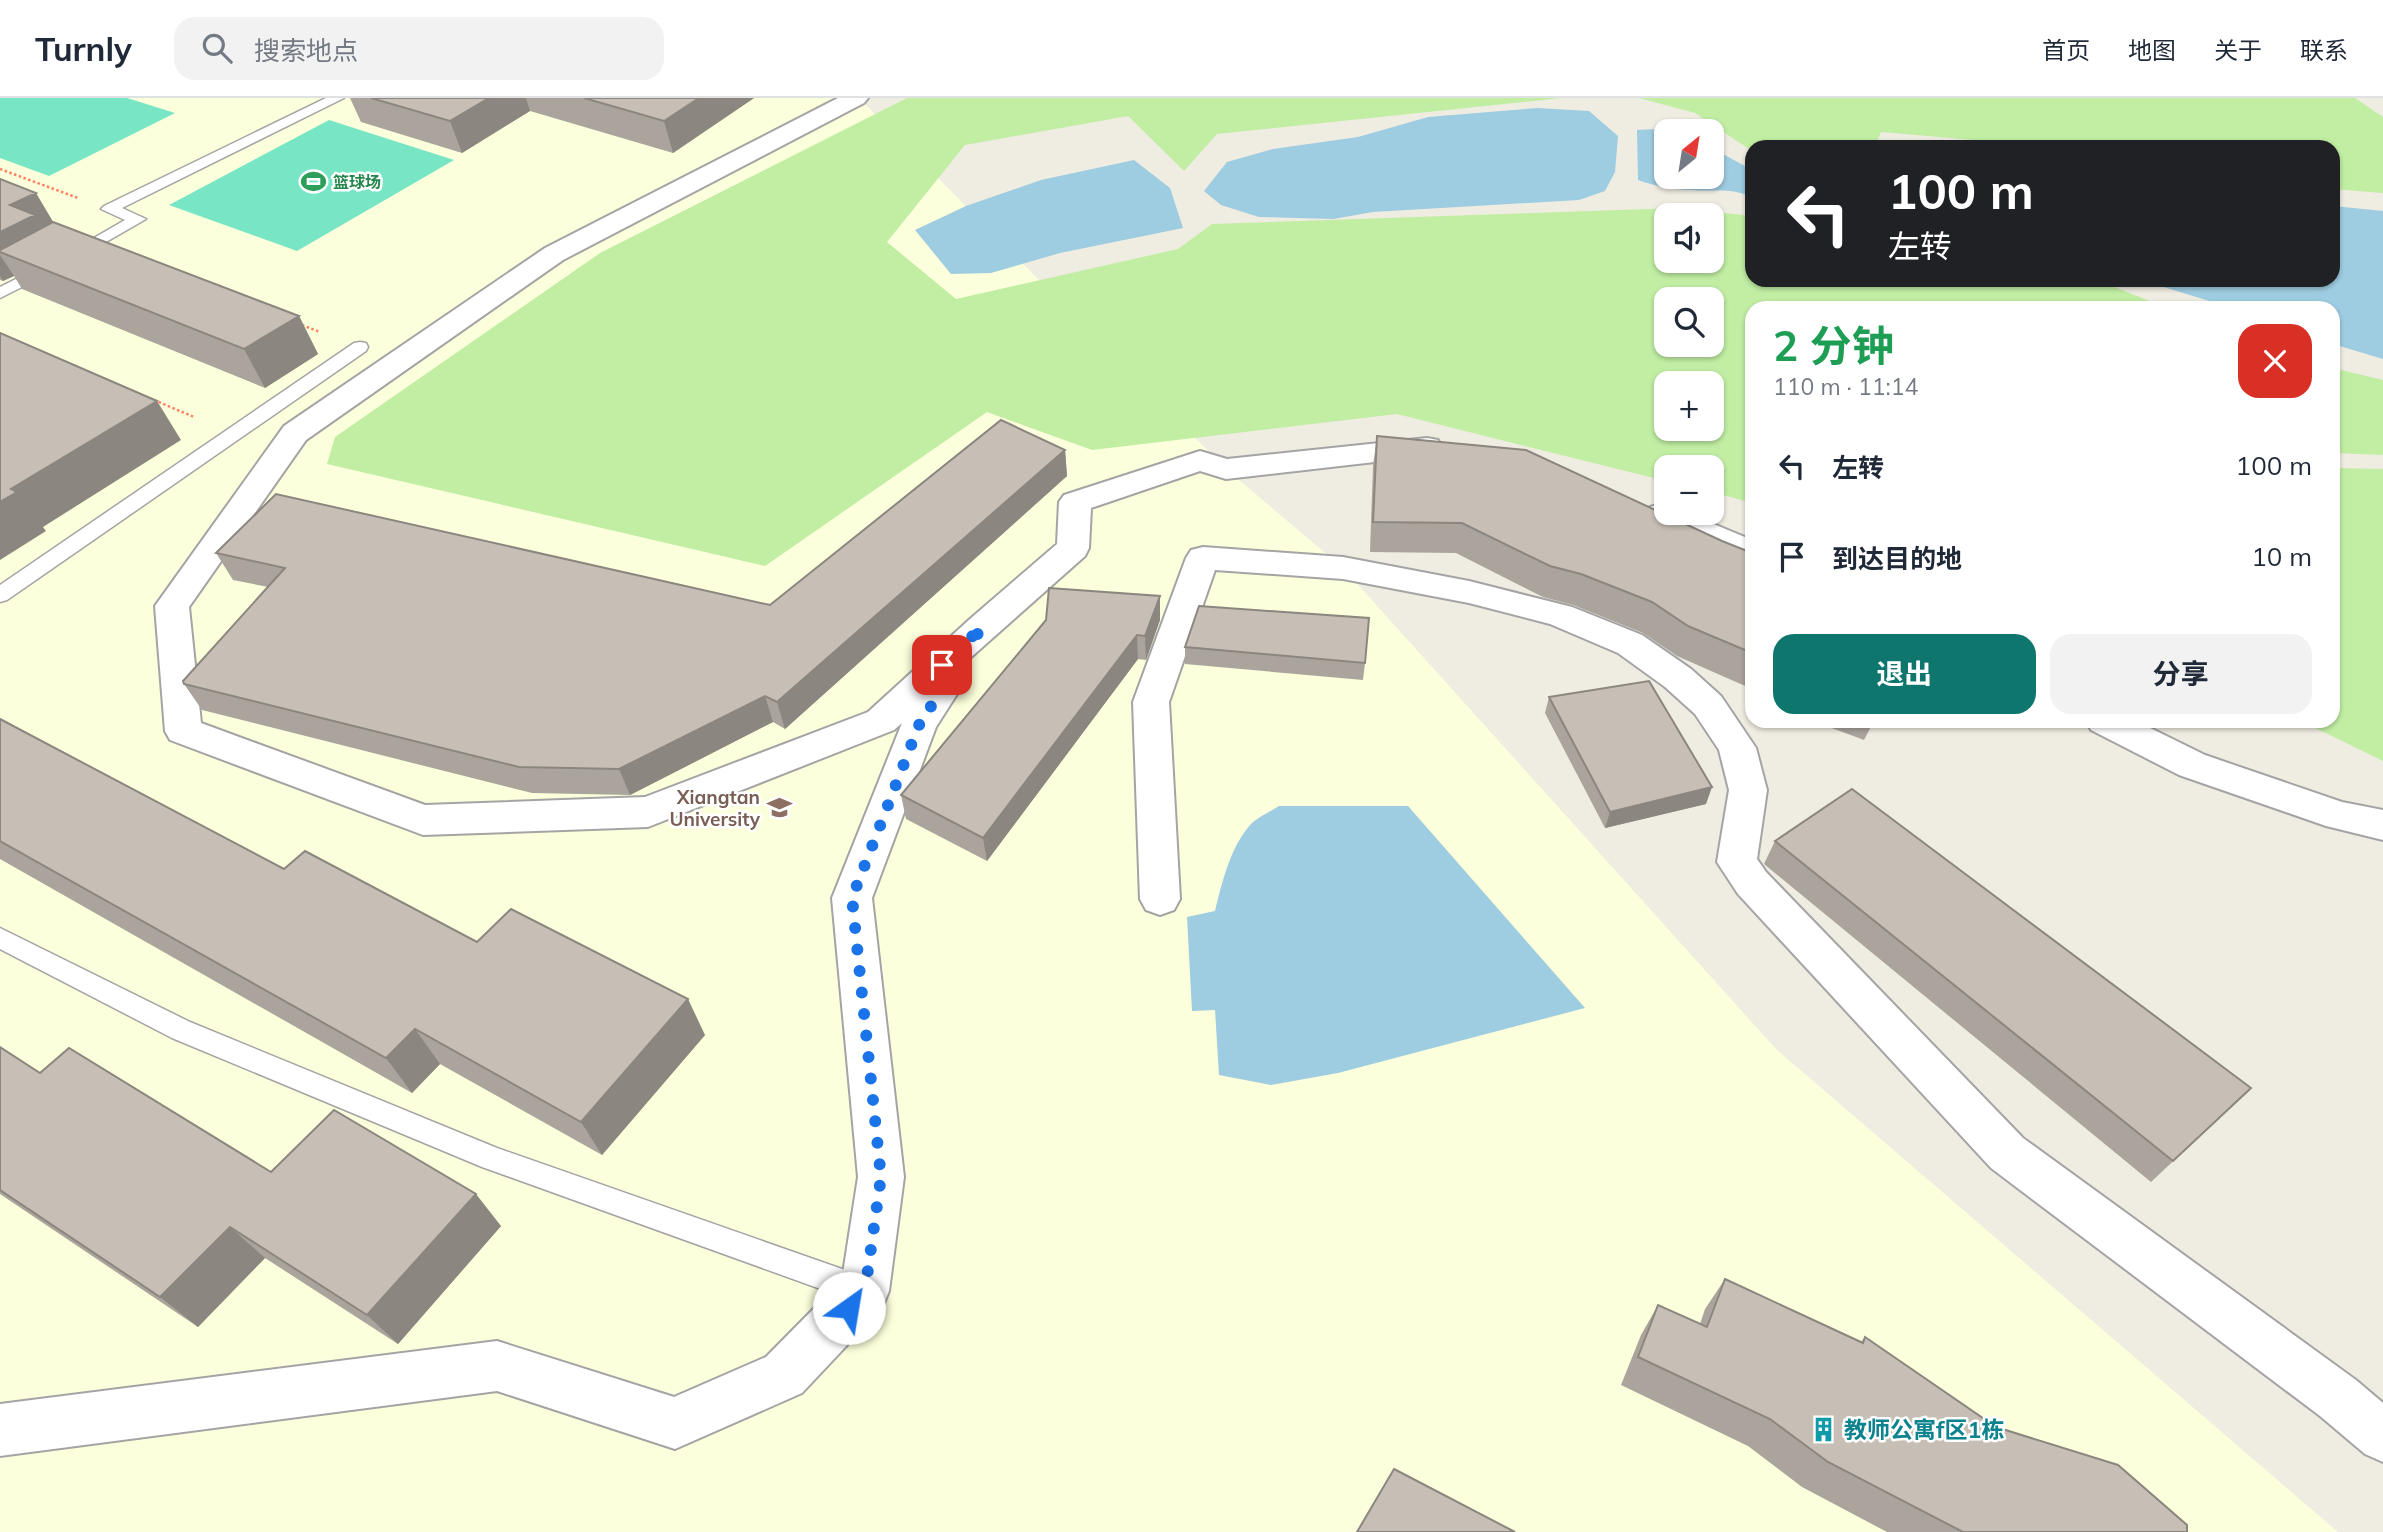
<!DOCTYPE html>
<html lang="zh">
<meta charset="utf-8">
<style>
body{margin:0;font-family:Mulish,"Noto Sans SC",sans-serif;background:#f2f2f3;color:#1f2937;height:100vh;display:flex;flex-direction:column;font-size:26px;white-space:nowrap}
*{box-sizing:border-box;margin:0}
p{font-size:23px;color:#747a83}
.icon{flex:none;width:38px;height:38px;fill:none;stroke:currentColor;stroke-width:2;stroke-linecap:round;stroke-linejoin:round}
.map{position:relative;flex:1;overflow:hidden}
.side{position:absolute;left:1745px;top:203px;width:595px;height:427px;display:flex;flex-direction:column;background:#fff;border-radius:21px;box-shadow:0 2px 5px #0004}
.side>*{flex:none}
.top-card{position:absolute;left:1745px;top:42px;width:595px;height:147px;border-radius:21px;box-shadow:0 2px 5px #0004;background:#202124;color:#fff;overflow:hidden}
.needle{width:46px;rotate:30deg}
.fabs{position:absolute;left:1654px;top:21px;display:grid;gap:14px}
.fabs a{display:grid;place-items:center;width:70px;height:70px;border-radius:14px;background:#fff;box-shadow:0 2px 5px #0004;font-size:35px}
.pin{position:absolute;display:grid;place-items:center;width:60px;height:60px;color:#fff;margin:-30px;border-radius:14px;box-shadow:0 4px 10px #0006}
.me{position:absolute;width:77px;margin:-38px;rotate:32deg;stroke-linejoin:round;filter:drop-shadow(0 0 5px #0008)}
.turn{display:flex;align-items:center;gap:24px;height:147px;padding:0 28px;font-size:32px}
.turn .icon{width:91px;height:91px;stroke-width:2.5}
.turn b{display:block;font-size:49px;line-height:60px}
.round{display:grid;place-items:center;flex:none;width:74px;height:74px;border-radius:21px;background:#f2f2f3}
.head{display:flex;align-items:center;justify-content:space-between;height:119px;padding:0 28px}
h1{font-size:42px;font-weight:700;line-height:52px;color:#1e9e55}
.button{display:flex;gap:14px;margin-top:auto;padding:14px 28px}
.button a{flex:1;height:80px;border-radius:21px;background:#0f766e;color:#fff;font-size:28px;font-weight:700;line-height:80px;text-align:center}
.button a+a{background:#f2f2f3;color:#1f2937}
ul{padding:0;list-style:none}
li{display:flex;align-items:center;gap:21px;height:91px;padding:0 28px}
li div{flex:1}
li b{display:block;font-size:26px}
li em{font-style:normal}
header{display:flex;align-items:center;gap:42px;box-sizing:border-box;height:98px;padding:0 35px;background:#fff;border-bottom:2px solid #e0e1e3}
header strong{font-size:33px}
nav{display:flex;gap:38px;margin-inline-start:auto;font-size:24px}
.search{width:490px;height:63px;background:#f2f2f3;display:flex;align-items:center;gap:18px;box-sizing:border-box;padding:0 24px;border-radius:21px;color:#747a83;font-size:26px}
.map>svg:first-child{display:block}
</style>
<header>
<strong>Turnly</strong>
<div class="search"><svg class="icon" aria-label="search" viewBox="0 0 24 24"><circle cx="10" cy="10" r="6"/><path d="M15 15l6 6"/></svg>搜索地点</div>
<nav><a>首页</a><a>地图</a><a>关于</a><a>联系</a></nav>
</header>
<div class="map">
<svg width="2383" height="1434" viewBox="0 0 2383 1434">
<rect width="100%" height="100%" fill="#efece2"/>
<!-- education -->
<path fill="#fcffdb" d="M0,0H859L1226,371L1343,470L1776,951L2338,1434H0Z"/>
<!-- grass -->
<path fill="#c1eea3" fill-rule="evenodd" d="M907,0H1562L1217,36L1184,73L1128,18L965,47L887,144L956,201L1178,151L1212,126L1678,110L1752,118V182H2097L2167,210H1752V405L1712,394V369H1666V383L1397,316L1092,352L987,314L765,468L327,366L335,339L600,155ZM1712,117V163H1666V117ZM1712,201V247H1666V201ZM1666,285H1712V331H1666Z
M1639,0H2355L2383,19V95L2333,91V49H2053L1881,34L1875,49H1752V53L1695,15Z
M2333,270L2383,282V357L2333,355Z
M2333,370L2383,371V663L2301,623H2333Z"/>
<!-- pitch -->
<path fill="#78e6c5" d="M0,0H127L175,15L49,78L0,60Z
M329,22L454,62L297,153L169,107Z"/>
<!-- water -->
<path fill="#9ecce1" d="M1537,10L1589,13L1618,38L1615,74L1605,93L1579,102L1373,114L1333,121L1259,119L1221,107L1204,93L1227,64L1273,51L1358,39L1428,19Z
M1676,30L1681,33H1666V79H1712V50L1752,72V99C1729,89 1716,94 1692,92C1673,92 1655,88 1638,82L1637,32Z
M1134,62L1170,90L1183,130L1060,155L991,175L951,176L915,132L966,108L1041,82Z
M2333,108L2383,113V261L2333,246V210H2232L2141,182H2333Z
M1279,708H1408L1585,910L1338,975L1271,987L1219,977L1215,912L1192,913L1187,819L1215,813C1222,785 1230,749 1251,726C1258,719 1270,714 1279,708Z"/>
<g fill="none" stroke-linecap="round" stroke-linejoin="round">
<defs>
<path id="service" d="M326,0H344L122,110L146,121L80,159H68L66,156L125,122L101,111L104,108Z
M44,167L52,172L50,175L0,200V189Z
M360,244L366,245L368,249L366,253L7,502L0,504V487L354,245Z
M0,830L190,924L497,1050L865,1179L875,1183L879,1193L875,1203L865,1207L482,1069L172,940L0,851Z"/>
<path id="minor" d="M838,0H868L864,5L563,162L306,342L189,509L201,625L425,707L645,699L868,614L970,521L1057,446L1059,404L1064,397L1200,353L1227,361L1427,340L1438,342L1442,349L1438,356L1427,358L1226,381L1200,373L1091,410L1089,450L1085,458L960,569L968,579L936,629L872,800L904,1079L889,1193L882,1210L802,1295L675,1351L497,1293L0,1358V1306L497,1243L674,1299L766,1259L842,1182L858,1079L832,800L902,625L894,632L648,729L423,737L170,642L165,633L155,508L284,328L545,150Z
M1661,406L1666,407V415H1687L1752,442V466L1650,423L1645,416L1650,409Z
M1203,449L1343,459L1469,483L1572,509L1642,537L1691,571L1721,598L1756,650L1767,692L1757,761L1766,774L2023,1040L2356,1282L2383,1305V1364L2365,1356L2320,1318L1991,1070L1738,796L1717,764L1729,692L1719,652L1695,616L1665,589L1618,555L1550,526L1469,505L1343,481L1215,472L1169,604L1180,801L1174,812L1160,817L1146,812L1140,801L1133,604L1186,460L1191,452Z
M2086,623H2136L2205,657L2342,704L2383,712V742L2326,728L2179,677L2091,632Z"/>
</defs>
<!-- service casing -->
<use href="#service" stroke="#a4a4a4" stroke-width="3"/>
<!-- minor casing -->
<use href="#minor" stroke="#a4a4a4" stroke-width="4"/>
<!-- path -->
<path stroke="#ff8163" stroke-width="2.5" stroke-dasharray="2.5 2.5" stroke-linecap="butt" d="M0,71L78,100
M302,227L320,234
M154,302L194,319"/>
<!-- service -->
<use href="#service" fill="#fff" fill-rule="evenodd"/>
<!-- minor -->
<use href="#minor" fill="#fff" fill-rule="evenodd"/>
</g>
<!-- wall -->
<path fill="#aba49c" d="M350,0H754L673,55L530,13L462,55L361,24Z
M0,81L53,124L299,218L318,256L265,290L22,191L14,178L3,183L0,182Z
M1377,338L1722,443L1752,455V591L1677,558L1643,535L1573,507L1543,499L1456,455L1370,454L1373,368Z
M1065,352L1067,378L785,631L773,624L630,697L532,695L202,612L184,586L268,489L233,482L216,455L770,507Z
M1160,498V522L1146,562L1138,561L987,763L906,721L901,697Z
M1185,549L1365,565L1363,582L1185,566Z
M1549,599L1706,706L1605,730L1545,615Z
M0,621L284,771L477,844L705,937L602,1057L440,966L412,995L0,761Z
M1813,623H1874L1864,642Z
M1775,743L2251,990L2151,1084L1764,766Z
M0,949L40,975L271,1074L501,1128L398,1246L265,1160L198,1229L0,1096Z
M1725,1181L1861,1244L1865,1239L1996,1329L2187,1434H1887L1802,1389L1748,1348L1621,1287L1641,1237L1658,1207L1700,1226L1705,1211Z"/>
<!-- shaded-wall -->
<path fill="#8b867f" d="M489,0H526L530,13L462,55L450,23Z
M699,0H754L673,55L664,23Z
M36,95L58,132L0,154V134L10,107Z
M0,157L14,178L3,183L0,178Z
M299,218L318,256L265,290L244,251Z
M157,303L181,342L43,429L46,433L0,462V404L11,391Z
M1065,352L1067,378L785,631L777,604Z
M1160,498V522L1146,562L1145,538Z
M1137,537L1138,561L987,763L983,740Z
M765,598L773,624L630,697L619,671Z
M1712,689L1706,706L1605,730L1610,714Z
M688,901L705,937L602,1057L581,1024Z
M415,931L440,966L412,995L386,960Z
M476,1096L501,1128L398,1246L367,1217Z
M230,1129L265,1160L198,1229L160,1199Z"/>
<!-- building -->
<path fill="#c7bfb5" stroke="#8b867f" stroke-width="2" d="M371,0H489L450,23Z
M584,0H699L664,23Z
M0,81L36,95L10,107L35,117L0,134Z
M53,124L299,218L244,251L0,154V152Z
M0,235L157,303L11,391L17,394L0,404Z
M1001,322L1065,352L777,604L765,598L619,671L519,669L184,586L183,583L285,470L216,455L276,396L770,507Z
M1377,338L1526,352L1722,443L1752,455V555L1688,528L1652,504L1581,476L1550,468L1462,425L1373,424Z
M1049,490L1160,498L1145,538L1137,537L983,740L901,697L1046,522Z
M1199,508L1369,520L1365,565L1185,549Z
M1649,583L1712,689L1610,714L1549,599Z
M0,621L284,771L305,753L477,844L511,811L688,901L581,1024L415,931L386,960L0,743Z
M1852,691L2251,990L2173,1063L1775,743Z
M0,949L40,975L69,950L271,1074L334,1012L476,1096L367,1217L230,1129L160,1199L0,1092Z
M1725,1181L1863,1245L1865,1239L1996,1329L2118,1367L2187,1427V1434H1963L1828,1364L1770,1321L1638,1259L1658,1207L1707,1229Z
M1394,1371L1515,1434H1357Z"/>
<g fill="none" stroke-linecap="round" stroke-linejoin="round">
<!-- route -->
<path stroke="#1a73e8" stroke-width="12" stroke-dasharray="0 21.6" d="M849,1210L865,1193L881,1079L852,800L919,627L982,529L942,567"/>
</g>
<!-- icons -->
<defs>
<symbol id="stadium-bare" viewBox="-9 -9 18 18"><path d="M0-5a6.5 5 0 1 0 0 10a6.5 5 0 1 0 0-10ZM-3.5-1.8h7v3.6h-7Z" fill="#2e9e5b" stroke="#fff" stroke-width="2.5" paint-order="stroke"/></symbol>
<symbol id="university-bare" viewBox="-9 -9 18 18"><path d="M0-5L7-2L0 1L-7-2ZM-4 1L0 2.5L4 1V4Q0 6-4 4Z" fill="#8d6e63" stroke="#fff" stroke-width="2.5" paint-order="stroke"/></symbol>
<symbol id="building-bare" viewBox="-9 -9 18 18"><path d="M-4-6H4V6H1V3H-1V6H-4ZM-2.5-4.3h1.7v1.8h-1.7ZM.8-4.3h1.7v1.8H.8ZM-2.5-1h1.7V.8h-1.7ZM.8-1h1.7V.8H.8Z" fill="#0f9aa8" stroke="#fff" stroke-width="2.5" paint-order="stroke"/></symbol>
</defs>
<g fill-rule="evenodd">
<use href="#stadium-bare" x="296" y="66" width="35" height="35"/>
<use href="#university-bare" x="762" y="692" width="35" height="35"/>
<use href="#building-bare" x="1806" y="1314" width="35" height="35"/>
</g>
<g text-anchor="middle" stroke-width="5" stroke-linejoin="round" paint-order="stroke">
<!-- far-leisure labels -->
<g font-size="16" font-weight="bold" fill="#27864d" stroke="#fff" text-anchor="start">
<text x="333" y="90">篮球场</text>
</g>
<!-- education labels -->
<g font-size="19" font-weight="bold" fill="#785e54" stroke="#fff" text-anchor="end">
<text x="760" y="706">Xiangtan<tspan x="760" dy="22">University</tspan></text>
</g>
<!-- near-culture labels -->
<g font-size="23" font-weight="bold" fill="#0d838f" stroke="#fff" text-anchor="start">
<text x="1844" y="1340">教师公寓f区1栋</text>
</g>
</g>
</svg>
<div class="fabs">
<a><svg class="needle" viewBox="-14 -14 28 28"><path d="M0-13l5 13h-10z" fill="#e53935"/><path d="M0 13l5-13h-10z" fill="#747a83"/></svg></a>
<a><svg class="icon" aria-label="sound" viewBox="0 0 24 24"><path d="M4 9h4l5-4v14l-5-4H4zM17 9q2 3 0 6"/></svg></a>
<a><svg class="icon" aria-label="search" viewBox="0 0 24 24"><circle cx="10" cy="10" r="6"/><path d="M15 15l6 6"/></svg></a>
<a>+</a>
<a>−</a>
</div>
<div class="pin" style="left:942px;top:567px;background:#d93025"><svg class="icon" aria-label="arrive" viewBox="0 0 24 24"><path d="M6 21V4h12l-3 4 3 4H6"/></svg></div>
<svg class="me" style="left:849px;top:1210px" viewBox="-20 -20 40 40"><circle r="19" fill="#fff"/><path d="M0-13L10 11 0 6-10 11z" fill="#1a73e8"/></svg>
<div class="top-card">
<div class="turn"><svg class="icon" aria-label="left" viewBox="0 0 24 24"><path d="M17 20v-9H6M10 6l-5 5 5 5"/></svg><div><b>100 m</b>左转</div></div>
</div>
<section class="side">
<div class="head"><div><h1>2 分钟</h1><p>110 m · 11:14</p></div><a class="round" style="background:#d93025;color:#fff"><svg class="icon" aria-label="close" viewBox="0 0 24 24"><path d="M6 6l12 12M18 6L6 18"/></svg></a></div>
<ul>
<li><svg class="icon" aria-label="left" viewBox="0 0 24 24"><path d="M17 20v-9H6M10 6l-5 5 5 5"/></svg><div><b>左转</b></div><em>100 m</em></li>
<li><svg class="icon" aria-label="arrive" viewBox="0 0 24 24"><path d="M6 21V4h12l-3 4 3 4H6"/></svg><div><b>到达目的地</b></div><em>10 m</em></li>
</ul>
<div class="button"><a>退出</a><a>分享</a></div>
</section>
</div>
